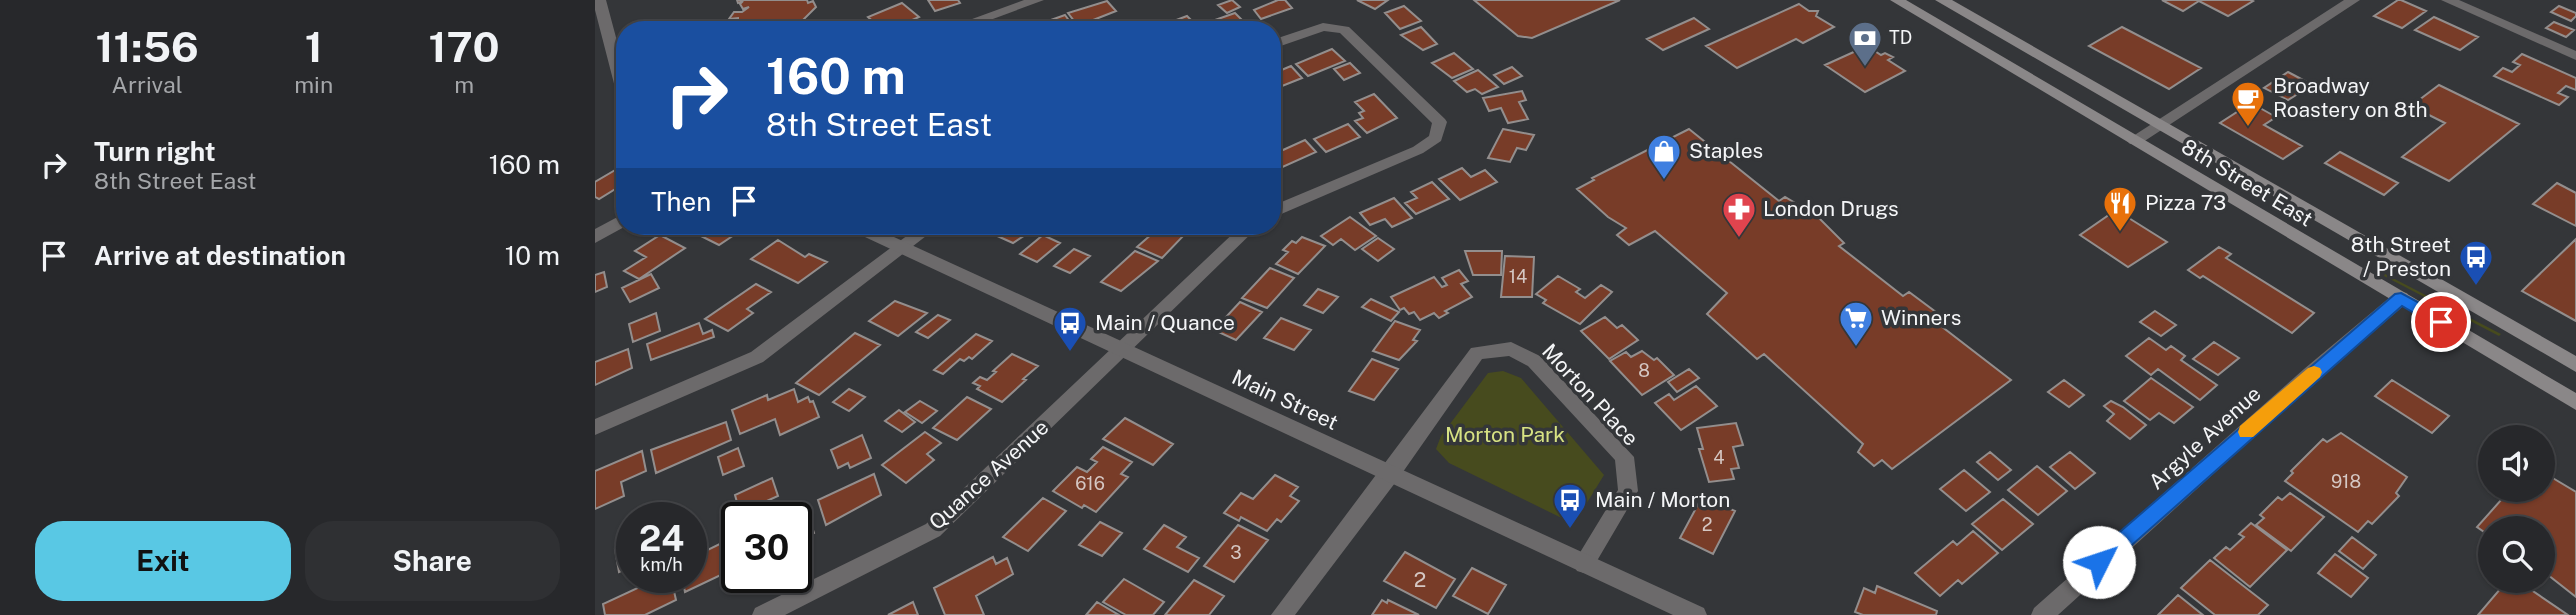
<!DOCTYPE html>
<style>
body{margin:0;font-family:"Public Sans",sans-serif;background:#2f3033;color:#f1f3f6;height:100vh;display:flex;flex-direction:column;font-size:26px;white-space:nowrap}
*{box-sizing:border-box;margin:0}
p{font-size:23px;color:#a4a6a9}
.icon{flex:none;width:38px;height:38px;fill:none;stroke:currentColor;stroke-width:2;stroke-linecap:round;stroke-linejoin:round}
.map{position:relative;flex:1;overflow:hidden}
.side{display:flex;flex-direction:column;background:#27282b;width:595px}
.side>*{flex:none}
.top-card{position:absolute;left:21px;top:21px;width:665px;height:214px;border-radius:28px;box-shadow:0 2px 5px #0004,0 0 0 2px #434447;background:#1a4fa0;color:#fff;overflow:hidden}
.fabs{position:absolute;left:1883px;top:425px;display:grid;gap:14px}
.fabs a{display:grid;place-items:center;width:77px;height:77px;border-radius:50%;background:#27282b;box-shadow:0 2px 5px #0004,0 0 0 2px #434447;font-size:35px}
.speed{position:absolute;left:21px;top:502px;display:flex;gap:14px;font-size:35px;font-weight:700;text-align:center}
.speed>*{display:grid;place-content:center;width:91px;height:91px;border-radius:50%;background:#27282b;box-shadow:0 2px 5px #0004,0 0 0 2px #434447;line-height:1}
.speed small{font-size:18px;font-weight:400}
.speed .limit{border:4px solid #111;border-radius:10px;background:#fff;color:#111}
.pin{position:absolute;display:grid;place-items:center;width:60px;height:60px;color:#fff;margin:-30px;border:4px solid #fff;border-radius:50%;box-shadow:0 2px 7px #0007}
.me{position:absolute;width:77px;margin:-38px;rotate:49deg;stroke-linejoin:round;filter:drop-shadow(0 0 5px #0008)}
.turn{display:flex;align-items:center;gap:24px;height:147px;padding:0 35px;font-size:32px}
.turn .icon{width:91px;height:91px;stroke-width:2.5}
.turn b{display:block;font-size:49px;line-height:60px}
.then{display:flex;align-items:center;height:66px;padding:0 35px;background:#0003;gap:14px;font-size:26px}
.eta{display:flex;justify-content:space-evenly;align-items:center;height:119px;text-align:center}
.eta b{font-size:42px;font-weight:700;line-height:49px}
.cta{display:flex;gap:14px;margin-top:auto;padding:14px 35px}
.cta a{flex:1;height:80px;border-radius:28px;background:#59c8e4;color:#111;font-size:28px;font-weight:700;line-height:80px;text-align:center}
.cta a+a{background:#2f3033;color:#f1f3f6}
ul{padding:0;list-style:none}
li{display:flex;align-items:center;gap:21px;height:91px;padding:0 35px}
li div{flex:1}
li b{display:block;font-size:26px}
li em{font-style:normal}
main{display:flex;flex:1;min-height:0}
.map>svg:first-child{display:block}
</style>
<main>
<section class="side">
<div class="eta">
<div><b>11:56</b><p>Arrival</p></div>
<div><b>1</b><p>min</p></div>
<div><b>170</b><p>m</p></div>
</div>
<ul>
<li><svg class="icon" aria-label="right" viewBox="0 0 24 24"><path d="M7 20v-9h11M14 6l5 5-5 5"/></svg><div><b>Turn right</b><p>8th Street East</p></div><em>160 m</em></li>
<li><svg class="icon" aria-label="arrive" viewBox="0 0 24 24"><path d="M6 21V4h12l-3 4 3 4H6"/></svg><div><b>Arrive at destination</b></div><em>10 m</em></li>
</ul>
<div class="cta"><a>Exit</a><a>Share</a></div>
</section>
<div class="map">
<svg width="1981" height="615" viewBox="0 0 1981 615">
<rect width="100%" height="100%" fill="#343639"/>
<!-- green -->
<path fill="#474b1e" d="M1790,274L1906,334L1904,336L1789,276Z
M908,371L926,378L1009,475L979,524L854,463L841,449L846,436L893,373Z"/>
<!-- building -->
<path fill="#783c28" stroke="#938e8d" stroke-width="2" d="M142,0H212L213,3L218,1L221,7L206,22L188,30H125L143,21V18L134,19L139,12H147L154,7L148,9L145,4L148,1L143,3Z
M333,0H363L365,3L340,11Z
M637,0L645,7L632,13L623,5Z
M683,0H690L697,8L666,19L659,10Z
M762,0H793L780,9Z
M879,0H1025L937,38L923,36Z
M1567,0H1656L1658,1L1633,16L1604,1L1588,11Z
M1803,0H1806L1831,11L1807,28L1779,16Z
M512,1L521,11L483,26L473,13Z
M307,3L324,17L295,30L289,25L284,27L273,17Z
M1204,4L1214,11H1223L1221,16L1239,27L1208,43L1201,39L1142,68L1111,46Z
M809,6L826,21L805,29L790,13Z
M1964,6L1981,13V16L1976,21L1956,12Z
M640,13L655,28L611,30L624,25L620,20Z
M470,15L478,26L468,30H428L426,27L437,23L439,26Z
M592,16L601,25L589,30H571L568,25Z
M1839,17L1883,37L1865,50L1820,30Z
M1099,18L1114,29L1068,50L1052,39Z
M1959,22L1979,30L1971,37L1951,28Z
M826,27L842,44L828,50L806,35Z
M1527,27L1606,68L1574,89L1494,46Z
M1272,46L1286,55L1290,53L1298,57L1293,60L1310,71L1270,92L1230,65Z
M737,49L750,61L713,76L701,64Z
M859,53L878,69L857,78L837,63Z
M1927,54L1981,78V90L1971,86L1963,93L1973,97L1964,105L1899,76L1908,68L1917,72L1925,65L1918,62Z
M755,63L765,73L749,80L739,69Z
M696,66L707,78L677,90V74Z
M917,67L927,76L909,84L899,75Z
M883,70L903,87L887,94L880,89L872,92L859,81Z
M1693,72L1710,81L1698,90L1704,93L1693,100L1669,88Z
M1844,85L1924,124L1854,181L1807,157L1850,123L1816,106Z
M927,91L931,100L924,102L933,119L913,123L906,108L894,111L888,98Z
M779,94L802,118L772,133L760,121L768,118L764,113L769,111L760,102Z
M1656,103L1681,117L1669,125L1707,146L1688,159L1625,123Z
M753,124L765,137L731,152L719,139Z
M908,129L939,135L931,150L922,148L915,162L893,158Z
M1094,129L1184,201L1190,197L1222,216L1249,243L1244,246L1308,296L1314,292L1353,321L1346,326L1416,380L1297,469L1287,460L1279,466L1263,452L1268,444L1169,354L1162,359L1112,314L1132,293L1060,231L1034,245L1022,235L1031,228L1013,217L982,189L999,180L997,178Z
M710,140L721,152L683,169L677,162V155Z
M1745,152L1803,183L1789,195L1730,163Z
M27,166L30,167V183L4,199L0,197V182Z
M867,168L876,177L890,170L902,182L865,200L844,179Z
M837,182L854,199L821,214L810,203L822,198L816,192Z
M1962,183L1981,193V226L1938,204Z
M799,198L817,218L797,227L790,219L775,225L765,213Z
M1521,210L1572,242L1533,267L1485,235Z
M755,217L781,236L760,250L746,239L738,245L726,236Z
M86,226H141L148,229L124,245Z
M395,226H444L418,243L389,230Z
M566,226H577L592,232L567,258L542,247Z
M65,235L90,248L44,279L29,271L51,257L40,251Z
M448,235L465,243L442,262L425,254Z
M707,237L730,246L703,274L681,264L693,252L688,250L697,241L701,243Z
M783,238L799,249L783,261L767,249Z
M1981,239V321L1927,291Z
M183,240L210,257L214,254L232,262L203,283L156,259Z
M1624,247L1636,254L1631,258L1719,313L1697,333L1608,276L1605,278L1593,270Z
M479,249L495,256L475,273L459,266Z
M540,251L563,261L526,291L506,282Z
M870,251H907L906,275H878Z
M910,256L939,257L937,297H906Z
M675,268L699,278L672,308L647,298Z
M864,270L873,281L866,284L877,297L850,311L853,313L844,318L839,313L825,320L819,312L814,314L809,308L805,310L796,297L839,277L847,287L852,285L847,278Z
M9,272L12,287L0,292V275Z
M56,274L64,288L35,302L27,288Z
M963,276L985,289L981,292L990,298L1006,285L1017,292L985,324L948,303L951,300L941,294Z
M161,284L176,292L152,309L158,313L133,331L110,319Z
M723,289L743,297L728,313L709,305Z
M776,299L804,312L796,321L767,307Z
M300,301L332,313L303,336L274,321Z
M645,302L667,312L641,340L619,330Z
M1560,311L1581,325L1566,336L1545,322Z
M61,313L65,331L38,342L34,324Z
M343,315L355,320L333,338L321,332Z
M1010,317L1022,328L1027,325L1043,340L1014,359L986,331Z
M686,318L716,330L699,350L669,338Z
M800,321L825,330L818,340L822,341L804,360L778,351Z
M104,323L108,334L117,330L119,337L56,360L52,344Z
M260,333L285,345L224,395L201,383Z
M381,334L397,341L377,359L374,357L369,361L365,359L348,374L339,370Z
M1554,338L1571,350L1576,346L1590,356L1586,360L1622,385L1605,400L1563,369L1556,375L1531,356Z
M1619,342L1644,358L1623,375L1598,359Z
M33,349L37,368L0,385V362Z
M1047,351L1059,360L1062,358L1079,375L1047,395L1015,361L1031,352L1036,357Z
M417,354L443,366L428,379L431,380L407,402L382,389L385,386L378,383L385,377L392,380L401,372L398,371Z
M777,359L803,369L779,400L754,391Z
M1094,369L1104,378L1082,392L1073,382Z
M1556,378L1598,407L1579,423L1564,413L1555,420L1529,401Z
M1469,380L1489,395L1474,407L1453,392Z
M1797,380L1854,416L1837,433L1780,396Z
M1101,386L1122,406L1086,430L1060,403L1074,394L1079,400Z
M199,389L203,402L213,397L215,402L218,401L224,417L185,435L180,419L145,434L137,410L172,395L173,400Z
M254,389L270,397L254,411L238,402Z
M372,397L396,409L362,440L338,428Z
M325,401L342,411L327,423L310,412Z
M1516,401L1528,407L1551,425L1535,439L1512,421L1519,414L1509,406Z
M304,410L320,422L307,432L290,421Z
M530,418L578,444L558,465L508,439Z
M131,422L136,440L61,473L56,450Z
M1141,423L1148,445L1138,447L1144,468L1136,469L1139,479L1114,482L1104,449H1108L1102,428Z
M330,432L346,443L332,454L339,460L311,483L287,465Z
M1746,433L1812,477L1801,493L1804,496L1777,524L1773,521L1763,532L1690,481L1698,473L1696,471L1728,439L1732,442Z
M267,435L276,458L255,468L253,463L243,468L236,450Z
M508,447L537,462L526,474L533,477L501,512L489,505L487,508L458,491L482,467L492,472L502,462L496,459Z
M143,448L149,466L128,475L123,457Z
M47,451L51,471L26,482L29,496L0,509V471Z
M1395,452L1416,470L1403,480L1382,462Z
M1475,452L1500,473L1480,489L1455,467Z
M1442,466L1472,491L1443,515L1413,490Z
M1369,470L1395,492L1371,511L1345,489Z
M279,474L286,495L231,525L223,500Z
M680,475L703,487L695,496L704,501L686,522L682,519L672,531L646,517L644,521L629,513L646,493L658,499Z
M1956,477L1981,492V597L1948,571V528H1895V536L1882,527L1907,499L1898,493L1901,490H1948V478L1953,481Z
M177,478L183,496L145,513L140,495Z
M1695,493L1729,517L1696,551L1661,525L1669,518L1665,515L1683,497L1687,500Z
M1107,497L1140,511L1118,554L1085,538Z
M448,498L471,511L433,551L408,537Z
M1408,499L1438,524L1407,550L1377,524Z
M211,509L219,533L201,541V518H193Z
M505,522L527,533L507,556L484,545Z
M1656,523L1692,550L1655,587L1619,558L1631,547L1635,550L1649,537L1644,534Z
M569,525L591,537L582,547L604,558L593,572L549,549Z
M643,525L673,540L639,582L609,566Z
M1378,531L1403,553L1367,584L1363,580L1345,596L1320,573L1358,541L1362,545Z
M1757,537L1781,555L1768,569L1744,551Z
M137,538L142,558L127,565L130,573L90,592L87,578H96V558Z
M37,541V566L24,572L20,549Z
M810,552L860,579L841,608L789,581Z
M1740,554L1773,578L1756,597L1723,573Z
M398,557L401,564L412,558L418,574L381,596L389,615H350L339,588Z
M1615,560L1673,605L1663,615H1620L1586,588Z
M877,568L911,585L893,614L858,596Z
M64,578H76L81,600L50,615H10L8,604Z
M529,579L569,602L558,615H531L508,602Z
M599,580L629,596L614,615H570Z
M1912,581H1923L1973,615H1883Z
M1282,586L1342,611L1341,615H1268L1260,612L1269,588L1280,593Z
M1583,595L1608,615H1563Z
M787,600L792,603L793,600L824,615H777Z
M318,602L323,615H293Z
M502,602L524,615H491Z"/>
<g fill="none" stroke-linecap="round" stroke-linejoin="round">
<!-- minor -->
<path fill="#6c6a6b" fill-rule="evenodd" d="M429,0H449L368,30H347Z
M1749,0H1765L1545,144H1535L1532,141L1535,138Z
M1846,0H1864L1981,51V60Z
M728,23L754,27L850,119L852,122L846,141L828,153L677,218V206L818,147L834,136L837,123L745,33L729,31L677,49V40Z
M30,213L31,226L0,243V229Z
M325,226H344L168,362L0,435V419L156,352Z
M646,226H664L345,536L190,615H157L160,608L331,524Z
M1806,292L1812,293L1815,298L1812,303L1723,379L1463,615H1436L1439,608L1709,369L1800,293Z
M916,342L945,356L1039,457L1043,491L996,571L989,573L982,571L978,564L1023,490L1020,460L933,366L914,356L887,359L803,479L700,615H676L876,348Z"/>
<!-- tertiary -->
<path fill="#6c6a6b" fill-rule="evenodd" d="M0,0H11L30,71V103L23,99L0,10Z
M253,226H275L1109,608L1112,615H1078L255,230Z"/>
<!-- secondary -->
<path fill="#8a8788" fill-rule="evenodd" d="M1295,0H1311L1981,393V410Z
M1340,0H1357L1981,356V372Z"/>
</g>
<!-- route -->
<path fill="#1a73e8" stroke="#114b97" stroke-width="2" d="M1806,293L1852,318L1854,322L1852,326H1841L1807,306L1511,568L1504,571L1497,568L1494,562L1497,556L1800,294Z"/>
<!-- slow -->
<path fill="#f59e0b" d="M1719,366L1725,368L1727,372L1725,377L1658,437H1645L1643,432L1645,426L1713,368Z"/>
<!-- icons -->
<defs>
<symbol id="bank-pin" viewBox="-11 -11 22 30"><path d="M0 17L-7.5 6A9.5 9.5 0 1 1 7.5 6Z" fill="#5c6f8a" stroke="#343639"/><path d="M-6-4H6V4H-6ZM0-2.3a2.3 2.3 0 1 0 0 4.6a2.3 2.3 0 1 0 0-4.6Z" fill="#fff"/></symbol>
<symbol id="cafe-pin" viewBox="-11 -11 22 30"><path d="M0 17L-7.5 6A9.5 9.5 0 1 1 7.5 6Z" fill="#e8710a" stroke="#343639"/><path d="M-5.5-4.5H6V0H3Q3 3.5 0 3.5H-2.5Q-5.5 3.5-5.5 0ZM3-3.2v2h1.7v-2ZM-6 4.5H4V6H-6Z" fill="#fff"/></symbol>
<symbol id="shop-pin" viewBox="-11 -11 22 30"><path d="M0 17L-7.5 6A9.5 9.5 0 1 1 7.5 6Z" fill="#3f7fe0" stroke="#343639"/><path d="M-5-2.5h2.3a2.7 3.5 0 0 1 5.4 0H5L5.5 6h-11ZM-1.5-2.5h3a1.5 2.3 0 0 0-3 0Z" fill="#fff"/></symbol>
<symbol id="restaurant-pin" viewBox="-11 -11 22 30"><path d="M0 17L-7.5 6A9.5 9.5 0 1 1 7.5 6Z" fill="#e8710a" stroke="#343639"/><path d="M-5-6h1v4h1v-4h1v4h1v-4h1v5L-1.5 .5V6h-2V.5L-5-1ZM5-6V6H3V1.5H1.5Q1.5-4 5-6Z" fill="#fff"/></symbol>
<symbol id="pharmacy-pin" viewBox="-11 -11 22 30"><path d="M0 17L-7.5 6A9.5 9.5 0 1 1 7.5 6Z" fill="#e0444e" stroke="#343639"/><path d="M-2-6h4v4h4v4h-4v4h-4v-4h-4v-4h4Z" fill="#fff"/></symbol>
<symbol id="bus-pin" viewBox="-11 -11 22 30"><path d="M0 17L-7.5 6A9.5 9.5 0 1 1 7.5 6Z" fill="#1a4fb4" stroke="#343639"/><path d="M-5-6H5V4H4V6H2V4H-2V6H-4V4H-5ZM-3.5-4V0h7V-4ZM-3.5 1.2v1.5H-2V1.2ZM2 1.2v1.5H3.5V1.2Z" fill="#fff"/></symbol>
<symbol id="supermarket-pin" viewBox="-11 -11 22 30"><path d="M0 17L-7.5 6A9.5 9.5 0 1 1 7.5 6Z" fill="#3f7fe0" stroke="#343639"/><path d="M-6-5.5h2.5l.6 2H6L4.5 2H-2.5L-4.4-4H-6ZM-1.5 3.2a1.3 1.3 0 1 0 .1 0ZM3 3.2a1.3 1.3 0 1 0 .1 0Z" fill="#fff"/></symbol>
</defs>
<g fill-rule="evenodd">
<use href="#bank-pin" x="1251" y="19" width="38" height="52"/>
<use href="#cafe-pin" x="1634" y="79" width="38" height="52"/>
<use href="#shop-pin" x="1050" y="132" width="38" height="52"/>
<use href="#restaurant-pin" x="1506" y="184" width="38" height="52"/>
<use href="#pharmacy-pin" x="1125" y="190" width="38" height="52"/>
<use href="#bus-pin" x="1862" y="238" width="38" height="52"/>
<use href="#supermarket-pin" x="1242" y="299" width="38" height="52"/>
<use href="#bus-pin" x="456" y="304" width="38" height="52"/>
<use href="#bus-pin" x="956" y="481" width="38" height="52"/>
</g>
<g text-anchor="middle" stroke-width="7" stroke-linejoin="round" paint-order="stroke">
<!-- far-poi labels -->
<g font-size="18" fill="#f4f5f7" stroke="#343639" text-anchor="start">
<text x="1294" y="44">TD</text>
</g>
<!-- number labels -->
<g font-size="18" fill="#d5c7c3">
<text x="923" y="283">14</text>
<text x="1049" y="377">8</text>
<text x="1124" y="464">4</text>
<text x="1751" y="488">918</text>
<text x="495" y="490">616</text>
<text x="1112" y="531">2</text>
<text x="641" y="559">3</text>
</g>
<!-- poi labels -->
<g font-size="21" fill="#f4f5f7" stroke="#343639" text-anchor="start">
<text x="1678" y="93">Broadway<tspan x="1678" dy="24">Roastery on 8th</tspan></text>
<text x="1094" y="158">Staples</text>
<text x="1550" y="210">Pizza 73</text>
<text x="1168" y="216">London Drugs</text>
<text x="1856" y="252" text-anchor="end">8th Street<tspan x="1856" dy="24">/ Preston</tspan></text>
<text x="1286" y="325">Winners</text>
<text x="500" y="330">Main / Quance</text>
<text x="1000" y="507">Main / Morton</text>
</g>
<!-- street labels -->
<g font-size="21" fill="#f4f5f7" stroke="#343639">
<text transform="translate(1652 183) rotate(31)" y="7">8th Street East</text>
<text transform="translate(995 395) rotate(47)" y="7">Morton Place</text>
<text transform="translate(690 400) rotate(25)" y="7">Main Street</text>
<text transform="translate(1610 438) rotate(-42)" y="7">Argyle Avenue</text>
<text transform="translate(394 475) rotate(-42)" y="7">Quance Avenue</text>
</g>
<!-- park labels -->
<g font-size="21" fill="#d7e283" stroke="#343639">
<text x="910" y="442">Morton Park</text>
</g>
<!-- near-number labels -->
<g font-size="21" fill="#d5c7c3">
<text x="825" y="587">2</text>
</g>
</g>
</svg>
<div class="fabs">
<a><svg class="icon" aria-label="sound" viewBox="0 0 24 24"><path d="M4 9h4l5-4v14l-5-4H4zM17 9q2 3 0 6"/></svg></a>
<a><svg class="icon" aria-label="search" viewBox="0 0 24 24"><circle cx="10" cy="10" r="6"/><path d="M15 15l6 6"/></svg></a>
</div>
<div class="speed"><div>24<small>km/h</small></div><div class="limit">30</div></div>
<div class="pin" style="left:1846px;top:322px;background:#d93025"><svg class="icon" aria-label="arrive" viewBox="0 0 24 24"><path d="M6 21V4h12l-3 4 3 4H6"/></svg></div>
<svg class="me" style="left:1504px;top:562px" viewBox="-20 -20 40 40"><circle r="19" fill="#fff"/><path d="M0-13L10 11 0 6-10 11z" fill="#1a73e8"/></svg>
<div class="top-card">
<div class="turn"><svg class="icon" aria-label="right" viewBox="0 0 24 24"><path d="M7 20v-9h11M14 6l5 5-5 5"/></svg><div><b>160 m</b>8th Street East</div></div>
<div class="then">Then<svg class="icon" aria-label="arrive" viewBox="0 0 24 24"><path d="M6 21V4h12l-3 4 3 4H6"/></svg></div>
</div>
</div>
</main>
